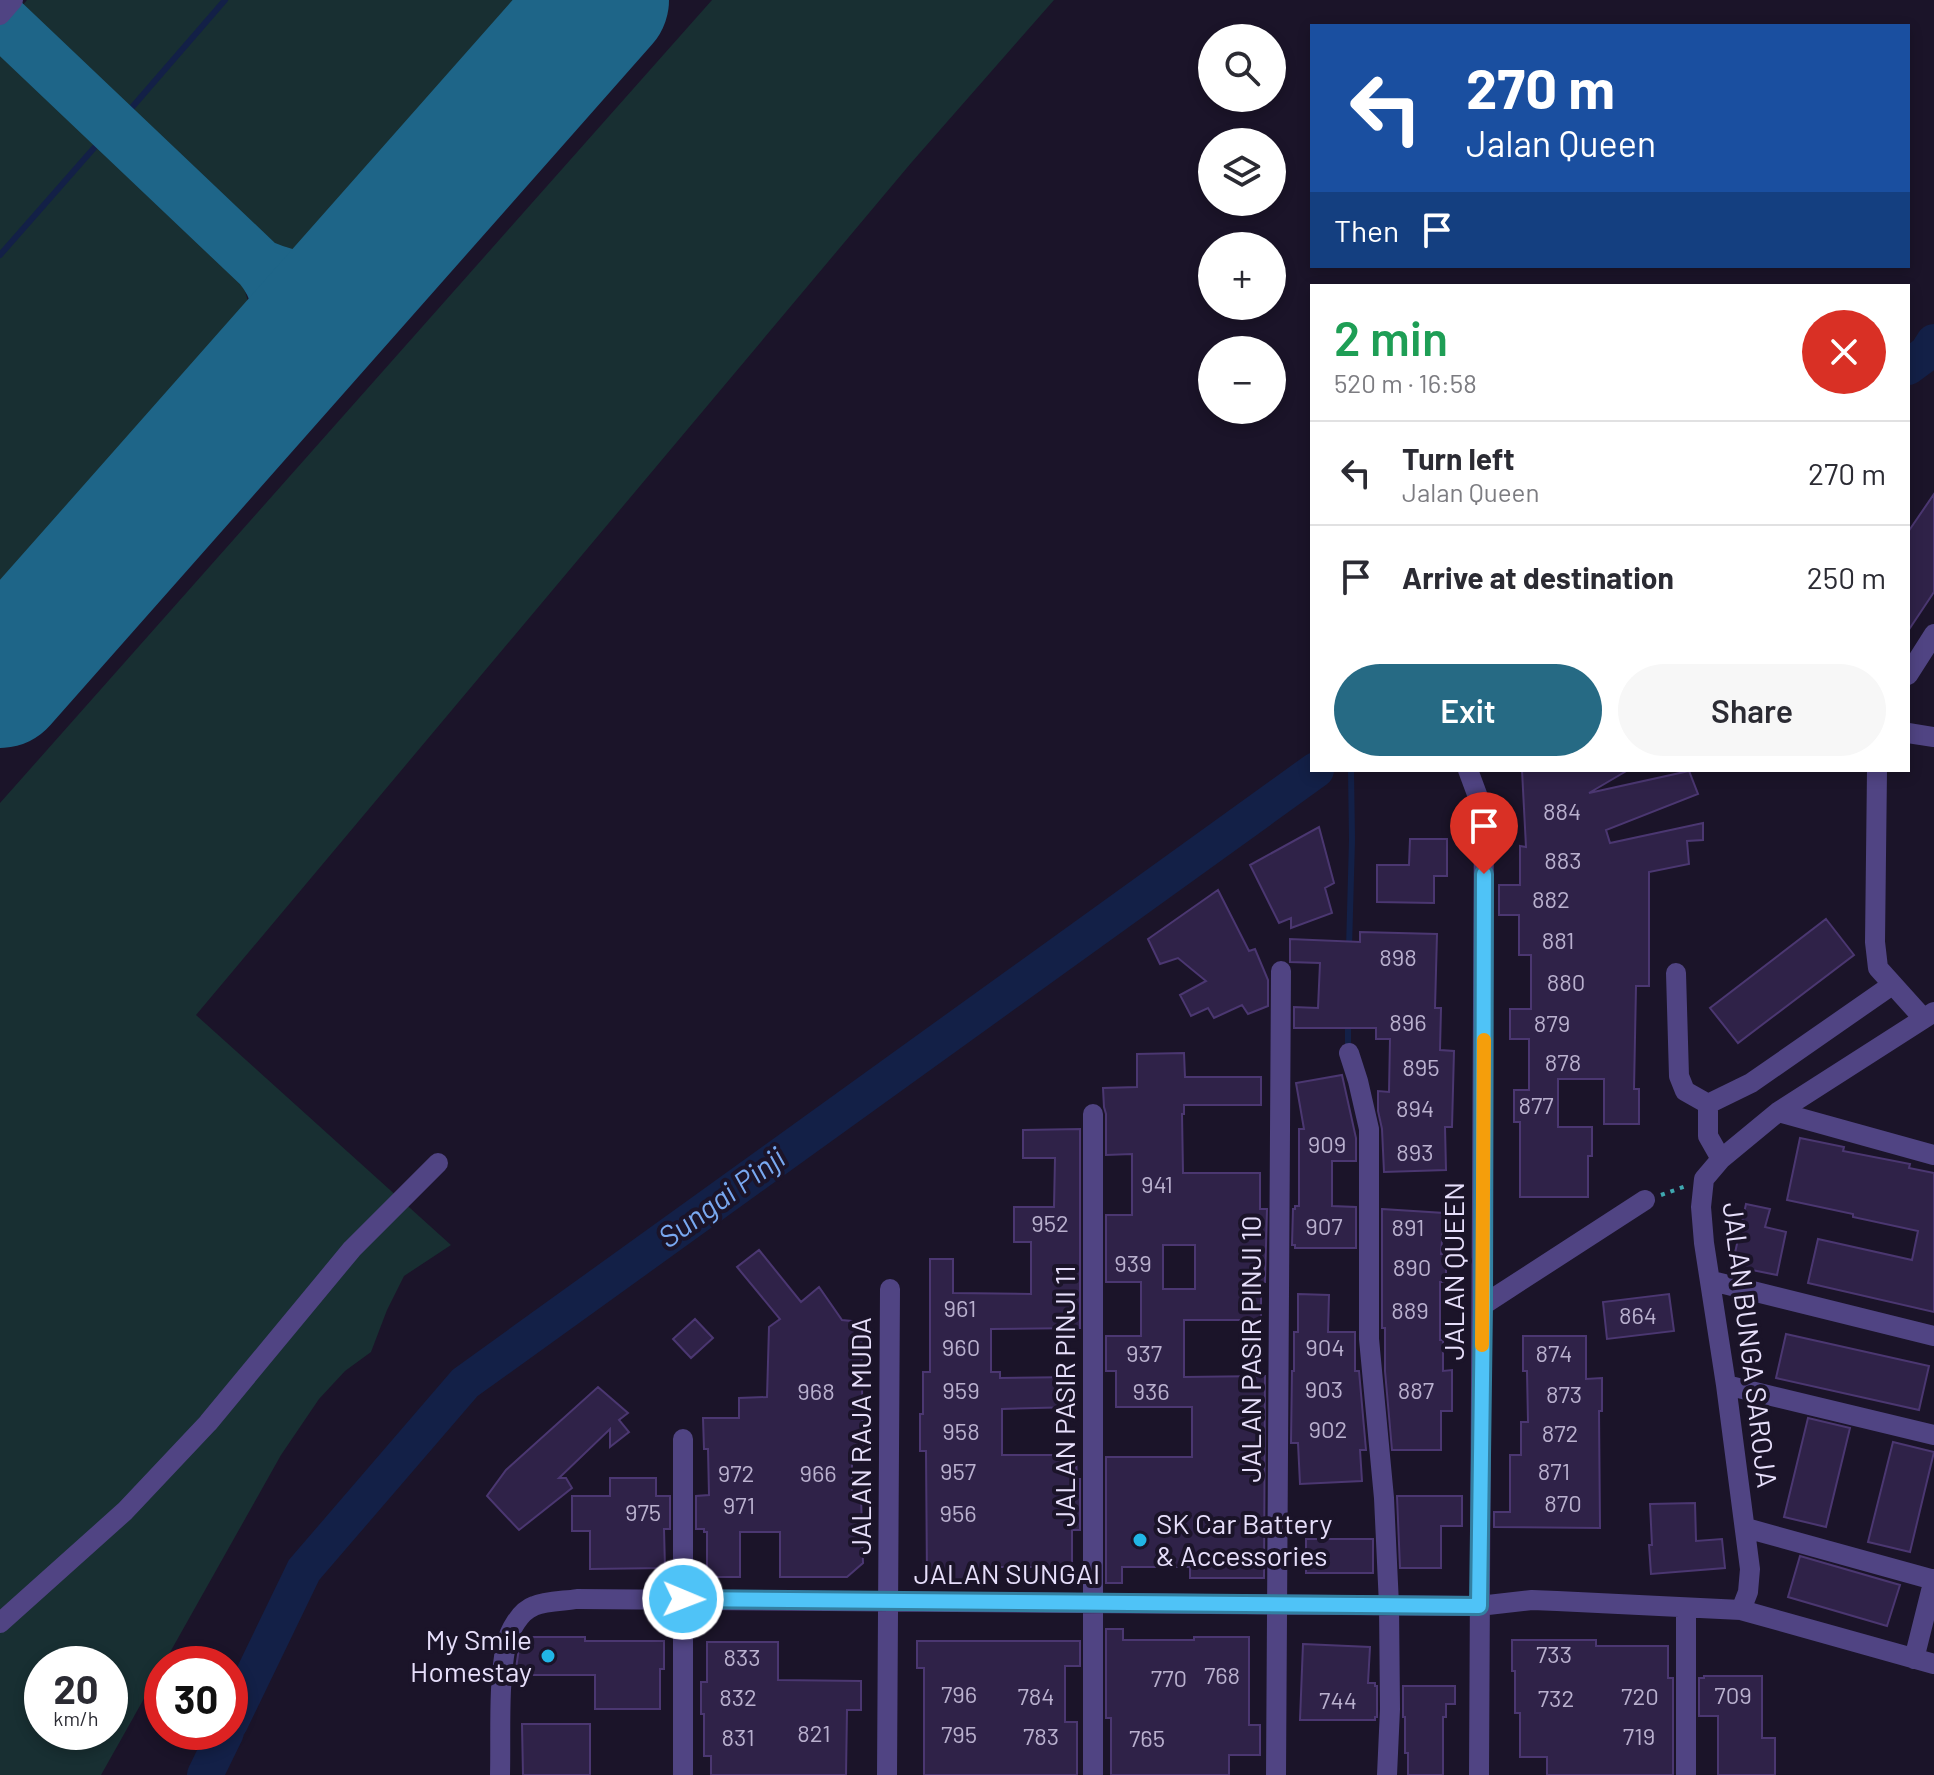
<!DOCTYPE html>
<meta charset="utf-8">
<style>
body{margin:0;font-family:Barlow,sans-serif;background:#f7f7f7;color:#2b2b33;height:100vh;display:flex;flex-direction:column;font-size:30px;white-space:nowrap}
*{box-sizing:border-box;margin:0}
p{font-size:26px;color:#7c7c81}
.icon{flex:none;width:44px;height:44px;fill:none;stroke:currentColor;stroke-width:2;stroke-linecap:round;stroke-linejoin:round}
.map{position:relative;flex:1;overflow:hidden}
.sheet{position:absolute;left:1310px;top:284px;width:600px;height:488px;display:flex;flex-direction:column;background:#fff;border-radius:0px;box-shadow:0 4px 12px #0003}
.sheet>*{flex:none}
.top-card{position:absolute;left:1310px;top:24px;width:600px;height:244px;border-radius:0px;box-shadow:0 4px 12px #0003;background:#1a4fa0;color:#fff;overflow:hidden}
.controls{position:absolute;left:1198px;top:24px;display:grid;gap:16px}
.controls a{display:grid;place-items:center;width:88px;height:88px;border-radius:50%;background:#fff;box-shadow:0 4px 12px #0003;font-size:40px}
.speed{position:absolute;left:24px;top:1646px;display:flex;gap:16px;font-size:40px;font-weight:700;text-align:center}
.speed>*{display:grid;place-content:center;width:104px;height:104px;border-radius:50%;background:#fff;box-shadow:0 4px 12px #0003;line-height:1}
.speed small{font-size:20px;font-weight:400}
.speed .limit{border:12px solid #d22;background:#fff;color:#111}
.pin{position:absolute;display:grid;place-items:center;width:68px;height:68px;color:#fff;margin:-82px -34px;border-radius:50% 50% 50% 0;rotate:-45deg;box-shadow:0 0 8px #0007}
.pin .icon{rotate:45deg}
.me{position:absolute;width:88px;margin:-44px;rotate:91deg;stroke-linejoin:round;filter:drop-shadow(0 0 6px #0008)}
.turn{display:flex;align-items:center;gap:28px;height:168px;padding:0 24px;font-size:36px}
.turn .icon{width:104px;height:104px;stroke-width:2.5}
.turn b{display:block;font-size:56px;line-height:68px}
.then{display:flex;align-items:center;height:76px;padding:0 24px;background:#0003;gap:16px;font-size:30px}
.round{display:grid;place-items:center;flex:none;width:84px;height:84px;border-radius:42px;background:#f7f7f7}
.headline{display:flex;align-items:center;justify-content:space-between;height:136px;padding:0 24px}
h1{font-size:48px;font-weight:600;line-height:60px;color:#1e9e55}
.cta{display:flex;gap:16px;margin-top:auto;padding:16px 24px}
.cta a{flex:1;height:92px;border-radius:48px;background:#266a84;color:#fff;font-size:32px;font-weight:600;line-height:92px;text-align:center}
.cta a+a{background:#f7f7f7;color:#2b2b33}
ul{padding:0;list-style:none}
li{display:flex;align-items:center;gap:24px;height:104px;padding:0 24px;border-top:2px solid #e1e1e2}
li div{flex:1}
li b{display:block;font-size:30px}
li em{font-style:normal}
.map>svg:first-child{display:block}
</style>
<div class="map">
<svg width="1934" height="1775" viewBox="0 0 1934 1775">
<rect width="100%" height="100%" fill="#1b1429"/>
<!-- green -->
<path fill="#182f32" fill-rule="evenodd" d="M27,0H523L297,257L284,258L268,249L15,14Z
M712,0H1054L911,163L196,1015L451,1245L404,1276L387,1310L371,1352L345,1371L319,1399L281,1455L101,1775H0V803ZM42,1664H110V1732H42Z
M0,54L231,264L241,278L250,308L0,591Z"/>
<g fill="none" stroke-linecap="round" stroke-linejoin="round">
<!-- stream -->
<path stroke="#132047" stroke-width="6" d="M128,112L225,0
M0,255L94,148
M1349,948L1352,840L1351,770
M1348,1023V1048"/>
<!-- river -->
<path stroke="#132047" stroke-width="36" d="M1908,367L1927,353L1934,342
M230,1723L304,1570L465,1383L1316,770
M205,1775L226,1732"/>
<!-- taxiway -->
<path stroke="#1e6588" stroke-width="54" d="M0,19L260,266C278,287 285,317 280,344C277,359 268,372 261,385
M260,266C309,287 332,282 377,255"/>
<!-- runway -->
<path stroke="#1e6588" stroke-width="134" d="M0,681L602,0"/>
</g>
<!-- building -->
<path fill="#2f2248" stroke="#4b3771" stroke-width="2" fill-rule="evenodd" d="M1934,494V592L1908,631V532Z
M1522,770H1628L1589,793L1689,771L1698,794L1606,830L1610,843L1703,823V840L1687,841L1689,864L1649,872V986H1636L1634,1089H1639V1124H1604V1079H1558V1127H1592V1156H1588V1197H1520V1122H1514V1090H1529V1039H1510V1009H1531V955H1519V915H1499V885H1520V846L1526,847Z
M1319,827L1334,883L1325,888L1332,913L1291,928V918L1279,923L1250,865Z
M1410,839H1447V876H1434V903L1377,902V865H1409Z
M1218,890L1249,951L1255,949L1268,980V1006L1248,1014L1242,1005L1214,1018L1208,1008L1191,1016L1180,995L1206,981L1178,958L1160,964L1148,939Z
M1826,919L1854,955L1738,1043L1710,1008Z
M1360,932L1437,934L1435,1008H1441L1440,1050L1454,1051L1452,1127H1445L1446,1170L1384,1172L1382,1129L1378,1111V1091L1389,1092L1390,1039H1376V1028H1294V1007L1318,1008L1320,963L1290,962V939L1360,942Z
M1184,1053L1185,1077H1261V1105H1184V1114H1182L1183,1173H1260V1209H1267L1265,1282H1261V1320H1184V1377L1265,1376L1264,1578H1190V1567H1122V1583H1106V1457H1192V1407H1116V1371H1106V1336H1141V1282H1106V1215H1132V1154L1106,1155V1114L1104,1107L1103,1088L1137,1087V1054ZM1163,1245H1195V1289H1163Z
M1342,1075L1356,1138V1161H1332V1206L1356,1207V1248H1295V1245H1292L1293,1209H1295V1206H1299V1129H1304L1296,1083Z
M1080,1129V1328L991,1329V1372H1000V1378L1075,1377V1407L1002,1409V1455H1075L1076,1457L1077,1479H1080V1530H1072V1577H1034V1567H1000L999,1581L927,1580L926,1451H920V1414H923V1372H930V1259H953V1293L1031,1294V1242H1014V1207H1054L1055,1158H1023V1130Z
M1800,1138L1844,1147L1843,1151L1910,1164L1909,1168L1934,1173V1312L1808,1283L1818,1239L1912,1260L1918,1231L1853,1217V1214L1787,1200Z
M1746,1204L1770,1209L1765,1227L1786,1232L1777,1275L1732,1266Z
M1382,1209L1444,1213L1441,1254H1446V1282H1440V1340H1443V1371L1452,1370V1411H1441V1450H1392L1385,1371V1328H1382Z
M759,1250L801,1302L819,1287L842,1320L861,1322L863,1451H852V1497H861L863,1563L847,1577H780V1532H740V1577H707V1532H704V1529H696V1496L709,1495L708,1449H704L703,1418H739V1398L767,1397L769,1327L780,1319L737,1267Z
M1298,1294L1329,1295L1328,1332H1355V1371H1359L1366,1450H1360L1362,1481L1300,1484L1298,1443H1291L1292,1371H1294V1332H1298Z
M1669,1294L1674,1331L1607,1339L1603,1302Z
M695,1319L713,1338L691,1358L673,1339Z
M1786,1334L1929,1366L1919,1410L1776,1378Z
M1523,1336H1586V1379L1602,1378V1411H1599L1600,1528L1494,1527V1512H1510V1455H1521V1422H1528L1527,1371H1523Z
M598,1387L628,1413L619,1420L629,1432L610,1447V1429L559,1478H566L572,1488L519,1530L487,1496L506,1470Z
M1808,1418L1850,1428L1826,1527L1784,1517Z
M1893,1442L1934,1452L1910,1552L1868,1542Z
M610,1478H656V1496H670V1529H664L665,1568L590,1569V1531H572V1496H610Z
M1397,1496H1462V1526H1441V1568H1400Z
M1695,1503L1696,1541L1722,1539L1725,1568L1651,1574L1649,1545H1652L1650,1504Z
M1306,1539H1373V1573H1306Z
M1800,1556L1900,1585L1887,1626L1788,1597Z
M1106,1629H1123V1640H1194V1637H1249V1725H1260V1755H1229V1775H1111V1718H1106Z
M522,1637H585V1641H664V1669H660V1709H595V1675H515L519,1648Z
M1512,1640H1596V1646H1668V1678H1673V1775H1547V1757H1520V1713H1515V1671H1512Z
M917,1641H1080V1666H1065V1722H1077V1775H924V1668H917Z
M707,1642H778V1680L861,1681V1710H847L846,1775H711V1756H704V1714H701V1682H707Z
M1303,1644L1370,1647L1368,1683H1375V1686H1377V1717H1375V1720H1300Z
M1704,1676H1762V1738H1775V1775H1718V1716H1699V1678H1704Z
M1403,1686H1455V1704H1446V1717H1443V1775H1408V1753H1405V1717H1403Z
M522,1724H590V1775H523Z"/>
<g fill="none" stroke-linecap="round" stroke-linejoin="round">
<!-- path -->
<path stroke="#3fa7b0" stroke-width="4" stroke-dasharray="4 6" stroke-linecap="butt" d="M1661,1195L1686,1186"/>
<!-- minor -->
<path stroke="#504483" stroke-width="20" d="M0,15L13,0
M1908,675L1934,634
M1908,733L1934,737
M1468,770L1484,813L1479,1775
M1877,770L1875,942L1878,968L1923,1018
M1676,973L1679,1076L1685,1091L1708,1104
M1349,1053L1358,1081L1369,1129V1339L1384,1498L1389,1605L1390,1709L1387,1775
M1778,1112L1934,1155
M1721,1159L1708,1136V1104L1751,1083L1892,985
M1712,1281L1934,1336
M1483,1305L1645,1200
M1726,1385L1934,1435
M683,1439V1775
M1746,1528L1934,1580
M1686,1608V1775
M1741,1610L1748,1592L1750,1569L1726,1385L1704,1243L1701,1207L1704,1179L1721,1159L1778,1112L1934,1012
M0,1623L125,1511L208,1423L352,1249L438,1163
M1914,1659L1934,1579
M500,1775C501,1735 498,1684 506,1645C509,1631 520,1611 534,1606C545,1601 565,1601 577,1599L1479,1606L1532,1600L1557,1601L1741,1610L1934,1664
M887,1775L890,1289
M1093,1775V1114
M1276,1775L1281,971"/>
</g>
<g fill="none" stroke-linecap="round" stroke-linejoin="round">
<defs>
<path id="route" d="M683,1599L1479,1606L1483,1305L1484,874"/>
</defs>
<!-- route casing -->
<use href="#route" stroke="#337fa1" stroke-width="20"/>
<!-- route -->
<use href="#route" stroke="#4fc3f7" stroke-width="14"/>
<!-- slow -->
<path stroke="#f59e0b" stroke-width="14" d="M1482,1345L1484,1040"/>
</g>
<!-- markers -->
<g fill="#21b6e6" stroke="#1b1429" stroke-width="3">
<circle cx="1140" cy="1540" r="8"/>
<circle cx="548" cy="1656" r="8"/>
</g>
<g text-anchor="middle" stroke-width="8" stroke-linejoin="round" paint-order="stroke">
<!-- number labels -->
<g font-size="24" fill="#b9b0ce">
<text x="1562" y="820">884</text>
<text x="1563" y="869">883</text>
<text x="1551" y="908">882</text>
<text x="1558" y="949">881</text>
<text x="1398" y="966">898</text>
<text x="1566" y="991">880</text>
<text x="1408" y="1031">896</text>
<text x="1552" y="1032">879</text>
<text x="1563" y="1071">878</text>
<text x="1421" y="1076">895</text>
<text x="1536" y="1114">877</text>
<text x="1415" y="1117">894</text>
<text x="1327" y="1153">909</text>
<text x="1415" y="1161">893</text>
<text x="1157" y="1193">941</text>
<text x="1050" y="1232">952</text>
<text x="1324" y="1235">907</text>
<text x="1408" y="1236">891</text>
<text x="1133" y="1272">939</text>
<text x="1412" y="1276">890</text>
<text x="960" y="1317">961</text>
<text x="1410" y="1319">889</text>
<text x="1638" y="1324">864</text>
<text x="961" y="1356">960</text>
<text x="1325" y="1356">904</text>
<text x="1144" y="1362">937</text>
<text x="1554" y="1362">874</text>
<text x="1324" y="1398">903</text>
<text x="961" y="1399">959</text>
<text x="1416" y="1399">887</text>
<text x="816" y="1400">968</text>
<text x="1151" y="1400">936</text>
<text x="1564" y="1403">873</text>
<text x="1328" y="1438">902</text>
<text x="961" y="1440">958</text>
<text x="1560" y="1442">872</text>
<text x="958" y="1480">957</text>
<text x="1554" y="1480">871</text>
<text x="736" y="1482">972</text>
<text x="818" y="1482">966</text>
<text x="1563" y="1512">870</text>
<text x="739" y="1514">971</text>
<text x="643" y="1521">975</text>
<text x="958" y="1522">956</text>
<text x="1554" y="1663">733</text>
<text x="742" y="1666">833</text>
<text x="1222" y="1684">768</text>
<text x="1169" y="1687">770</text>
<text x="959" y="1703">796</text>
<text x="1733" y="1704">709</text>
<text x="1036" y="1705">784</text>
<text x="1640" y="1705">720</text>
<text x="738" y="1706">832</text>
<text x="1556" y="1707">732</text>
<text x="1338" y="1709">744</text>
<text x="814" y="1742">821</text>
<text x="959" y="1743">795</text>
<text x="1041" y="1745">783</text>
<text x="1639" y="1745">719</text>
<text x="738" y="1746">831</text>
<text x="1147" y="1747">765</text>
</g>
<!-- street labels -->
<g font-size="28" fill="#e7dffb" stroke="#1b1429">
<text transform="translate(1454 1271) rotate(-90)" y="10">JALAN QUEEN</text>
<text transform="translate(1750 1345) rotate(83)" y="10">JALAN BUNGA SAROJA</text>
<text transform="translate(1251 1349) rotate(-90)" y="10">JALAN PASIR PINJI 10</text>
<text transform="translate(1065 1396) rotate(-90)" y="10">JALAN PASIR PINJI 11</text>
<text transform="translate(861 1436) rotate(-90)" y="10">JALAN RAJA MUDA</text>
<text x="1007" y="1584">JALAN SUNGAI</text>
</g>
<!-- poi labels -->
<g font-size="28" fill="#e7dffb" stroke="#1b1429" text-anchor="start">
<text x="1156" y="1534">SK Car Battery<tspan x="1156" dy="32">&amp; Accessories</tspan></text>
<text x="532" y="1650" text-anchor="end">My Smile<tspan x="532" dy="32">Homestay</tspan></text>
</g>
<!-- water labels -->
<g font-size="30" font-style="italic" fill="#79a8f0" stroke="#1b1429">
<text transform="translate(722 1198) rotate(-36)" y="10">Sungai Pinji</text>
</g>
</g>
</svg>
<div class="controls">
<a><svg class="icon" aria-label="search" viewBox="0 0 24 24"><circle cx="10" cy="10" r="6"/><path d="M15 15l6 6"/></svg></a>
<a><svg class="icon" aria-label="layers" viewBox="0 0 24 24"><path d="M12 4l9 5-9 5-9-5zM3 14l9 5 9-5"/></svg></a>
<a>+</a>
<a>−</a>
</div>
<div class="speed"><div>20<small>km/h</small></div><div class="limit">30</div></div>
<div class="pin" style="left:1484px;top:874px;background:#d93025"><svg class="icon" aria-label="arrive" viewBox="0 0 24 24"><path d="M6 21V4h12l-3 4 3 4H6"/></svg></div>
<svg class="me" style="left:683px;top:1599px" viewBox="-20 -20 40 40"><circle r="17" fill="#4fc3f7" stroke="#fff" stroke-width="3"/><path d="M0-11L8 9 0 5-8 9z" fill="#fff"/></svg>
<div class="top-card">
<div class="turn"><svg class="icon" aria-label="left" viewBox="0 0 24 24"><path d="M17 20v-9H6M10 6l-5 5 5 5"/></svg><div><b>270 m</b>Jalan Queen</div></div>
<div class="then">Then<svg class="icon" aria-label="arrive" viewBox="0 0 24 24"><path d="M6 21V4h12l-3 4 3 4H6"/></svg></div>
</div>
<section class="sheet">
<div class="headline"><div><h1>2 min</h1><p>520 m · 16:58</p></div><a class="round" style="background:#d93025;color:#fff"><svg class="icon" aria-label="close" viewBox="0 0 24 24"><path d="M6 6l12 12M18 6L6 18"/></svg></a></div>
<ul>
<li><svg class="icon" aria-label="left" viewBox="0 0 24 24"><path d="M17 20v-9H6M10 6l-5 5 5 5"/></svg><div><b>Turn left</b><p>Jalan Queen</p></div><em>270 m</em></li>
<li><svg class="icon" aria-label="arrive" viewBox="0 0 24 24"><path d="M6 21V4h12l-3 4 3 4H6"/></svg><div><b>Arrive at destination</b></div><em>250 m</em></li>
</ul>
<div class="cta"><a>Exit</a><a>Share</a></div>
</section>
</div>
